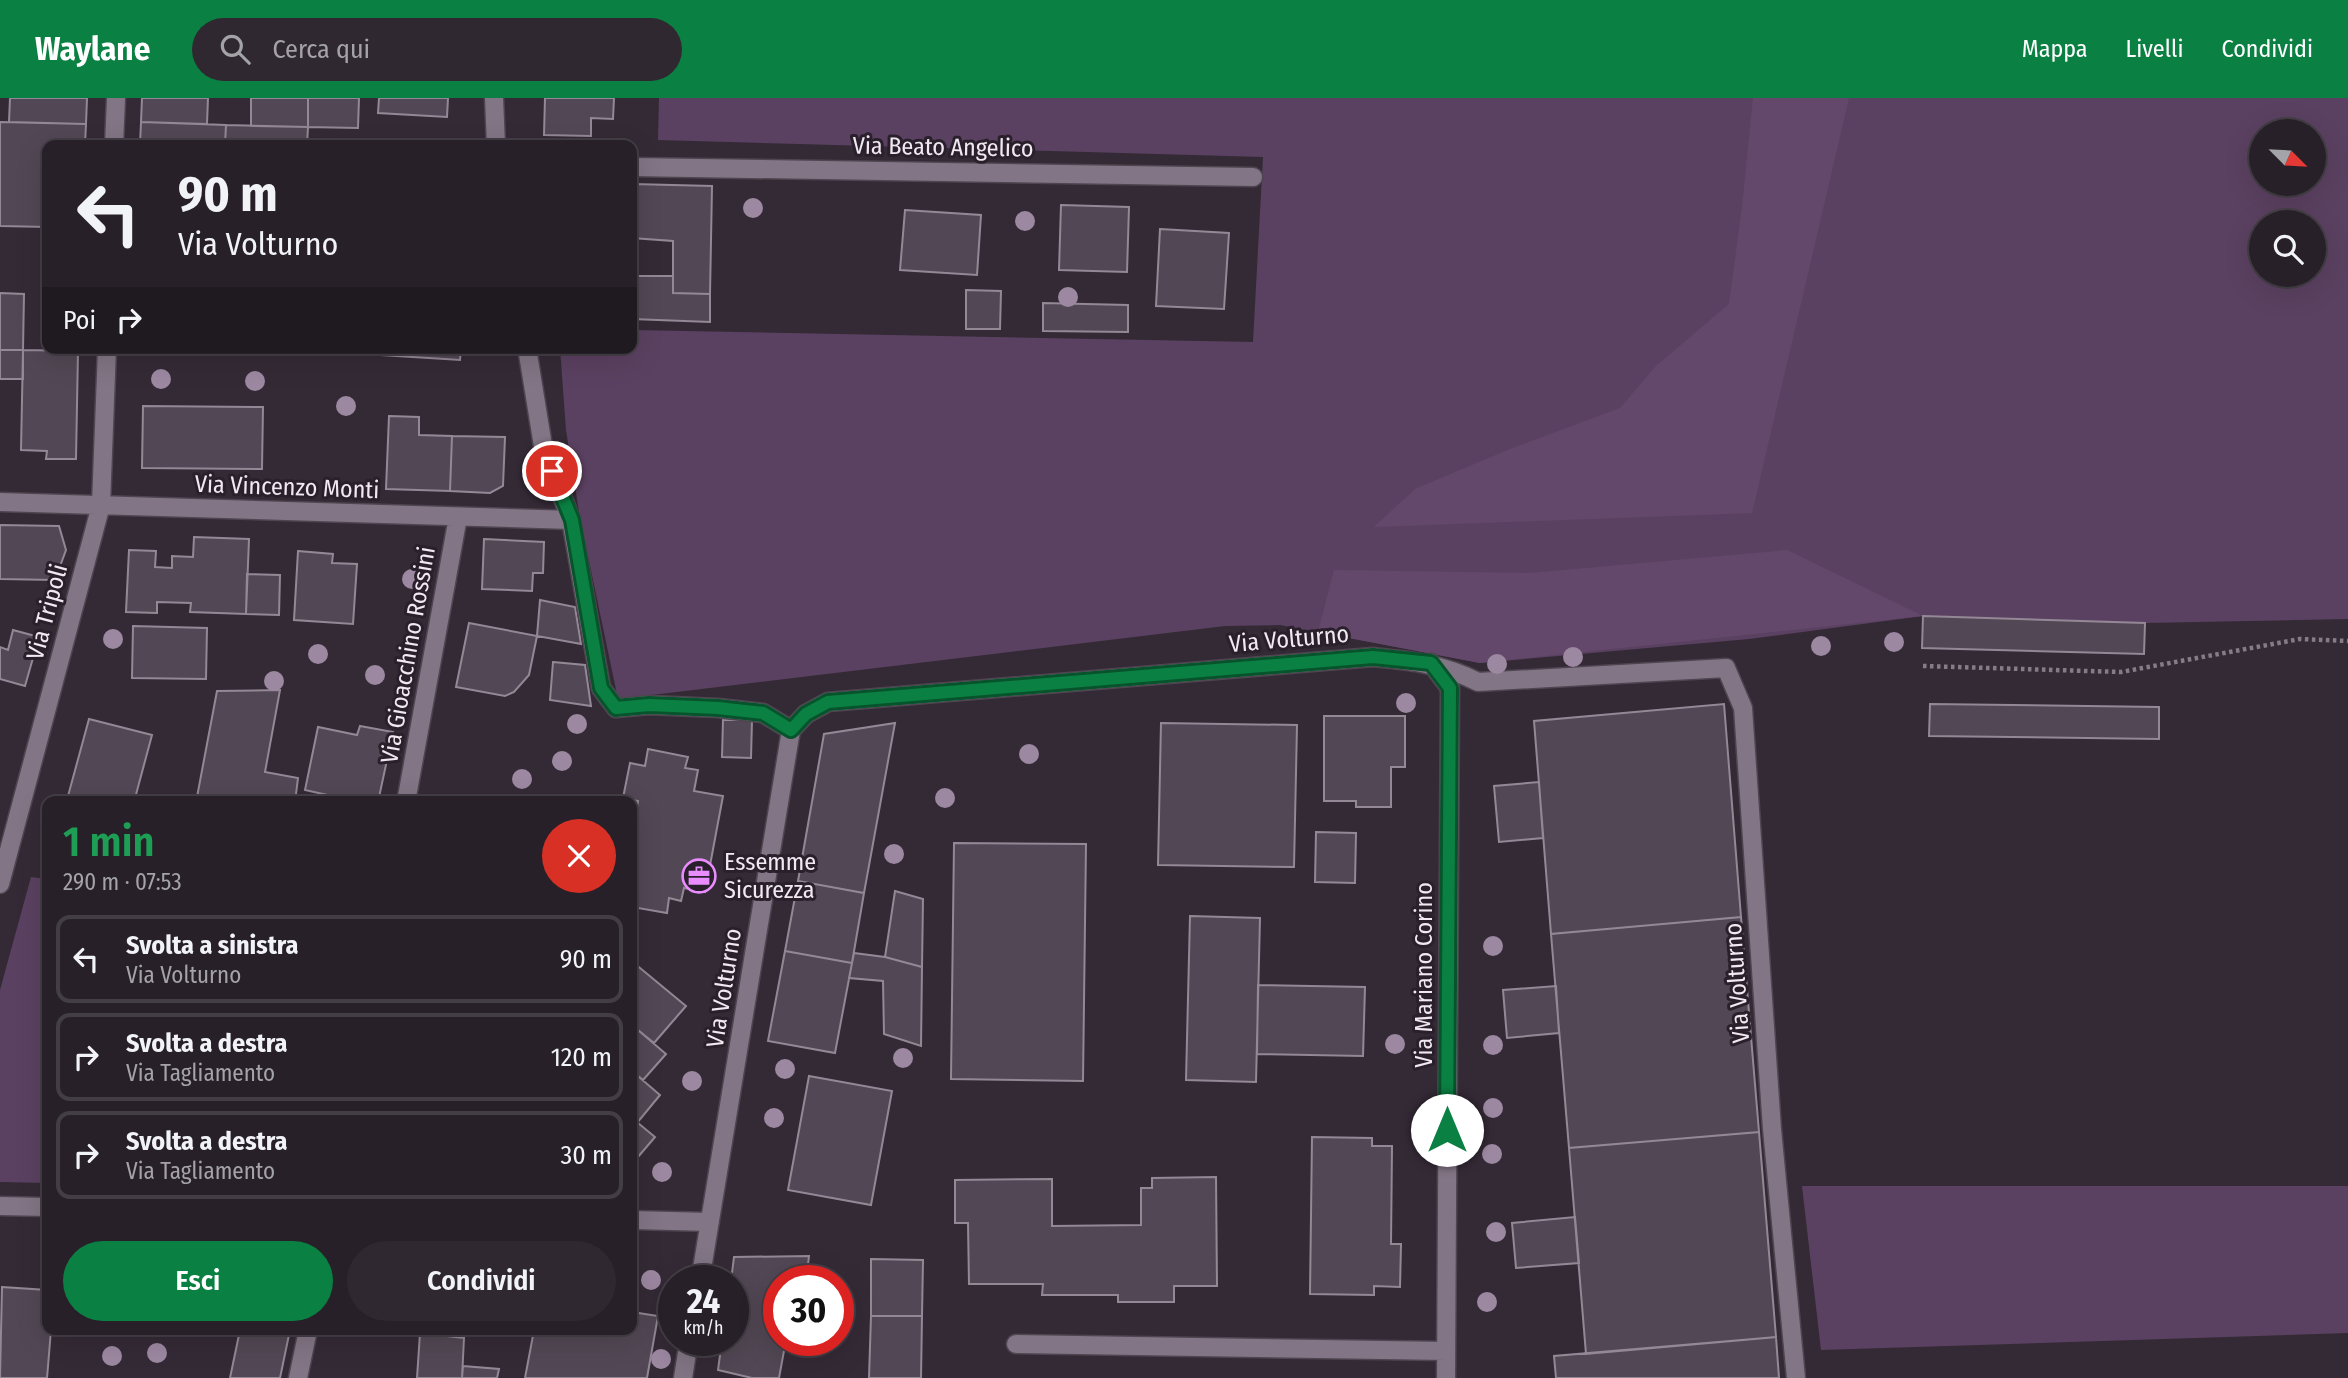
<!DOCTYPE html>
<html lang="it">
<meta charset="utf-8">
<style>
body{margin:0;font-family:"Fira Sans Condensed",sans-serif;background:#2f2830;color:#f1f3f6;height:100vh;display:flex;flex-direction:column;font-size:26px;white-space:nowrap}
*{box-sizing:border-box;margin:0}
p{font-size:23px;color:#a4a3a8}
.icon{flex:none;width:38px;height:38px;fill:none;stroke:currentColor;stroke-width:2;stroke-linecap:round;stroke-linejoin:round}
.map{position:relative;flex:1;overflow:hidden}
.sheet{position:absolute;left:42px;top:698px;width:595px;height:539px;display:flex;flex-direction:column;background:#272028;border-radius:14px;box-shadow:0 7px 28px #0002,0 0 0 2px #433e45}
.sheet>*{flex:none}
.hud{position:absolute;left:42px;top:42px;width:595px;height:214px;border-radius:14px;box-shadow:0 7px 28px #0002,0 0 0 2px #433e45;background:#272028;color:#f1f3f6;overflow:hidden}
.needle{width:46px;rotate:114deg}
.fabs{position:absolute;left:2249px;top:21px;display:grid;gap:14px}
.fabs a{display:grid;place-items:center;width:77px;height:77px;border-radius:50%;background:#272028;box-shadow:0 7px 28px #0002,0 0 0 2px #433e45;font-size:35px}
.speed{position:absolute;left:658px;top:1167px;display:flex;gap:14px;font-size:35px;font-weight:700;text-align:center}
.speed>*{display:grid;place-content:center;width:91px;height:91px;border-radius:50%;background:#272028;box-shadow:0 7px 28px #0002,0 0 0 2px #433e45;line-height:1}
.speed small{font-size:18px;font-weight:400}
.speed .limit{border:10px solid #d22;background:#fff;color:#111}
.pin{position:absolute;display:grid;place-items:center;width:60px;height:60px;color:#fff;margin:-30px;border:4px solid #fff;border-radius:50%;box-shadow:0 2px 7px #0007}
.me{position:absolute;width:77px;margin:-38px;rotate:0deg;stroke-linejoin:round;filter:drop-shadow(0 0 5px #0008)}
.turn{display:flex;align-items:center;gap:24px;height:147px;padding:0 21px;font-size:32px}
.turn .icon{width:91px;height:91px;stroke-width:2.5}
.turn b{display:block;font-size:49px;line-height:60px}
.then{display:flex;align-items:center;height:66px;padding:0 21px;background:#0003;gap:14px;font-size:26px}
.round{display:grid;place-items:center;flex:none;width:74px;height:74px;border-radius:37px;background:#2f2830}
.head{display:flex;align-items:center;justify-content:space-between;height:119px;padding:0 21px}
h1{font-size:42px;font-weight:600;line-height:52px;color:#1e9e55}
.button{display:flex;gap:14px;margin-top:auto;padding:14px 21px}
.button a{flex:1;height:80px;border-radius:42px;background:#0b8043;color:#fff;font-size:28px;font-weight:600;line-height:80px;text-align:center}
.button a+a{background:#2f2830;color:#f1f3f6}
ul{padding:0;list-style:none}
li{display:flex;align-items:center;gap:21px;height:88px;margin:0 14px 10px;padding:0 7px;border:4px solid #433e45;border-radius:14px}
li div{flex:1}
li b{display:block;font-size:26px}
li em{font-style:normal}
header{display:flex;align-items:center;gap:42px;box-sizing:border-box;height:98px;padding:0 35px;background:#0b8043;color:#fff}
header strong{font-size:33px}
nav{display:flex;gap:38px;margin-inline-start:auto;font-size:24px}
.search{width:490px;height:63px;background:#2f2830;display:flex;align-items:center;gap:18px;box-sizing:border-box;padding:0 24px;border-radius:38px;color:#a4a3a8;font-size:26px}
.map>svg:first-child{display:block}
</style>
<header>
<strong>Waylane</strong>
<div class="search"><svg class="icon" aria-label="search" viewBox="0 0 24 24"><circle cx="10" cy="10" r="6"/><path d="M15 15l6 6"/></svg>Cerca qui</div>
<nav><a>Mappa</a><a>Livelli</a><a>Condividi</a></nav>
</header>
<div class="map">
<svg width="2348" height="1280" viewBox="0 0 2348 1280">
<rect width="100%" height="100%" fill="#342a36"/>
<!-- green -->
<path fill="#5b4161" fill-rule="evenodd" d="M659,0H2348V521L2145,525L1923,518L1749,541L1480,565L1280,527L1225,528L618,601L580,420L566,332L560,250H632V232L1253,244L1263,59L658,42ZM2261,33H2314V86H2261ZM2261,124H2314V177H2261Z
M31,779L47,781V1085L0,1084V892Z
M1802,1088H2348V1235L1821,1252Z"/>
<!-- forest -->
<path fill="#64486b" d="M1753,0H1849L1752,415L1374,429L1415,391L1510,351L1620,310L1656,268L1729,206L1742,109Z
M1787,452L1923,518L1480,565L1318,534L1334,472L1530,475Z"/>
<!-- building -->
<path fill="#524754" stroke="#948897" stroke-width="2" d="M10,0H87L86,26L9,24Z
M142,0H208L207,26L141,24Z
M251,0H308V29L251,28Z
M308,0H359L358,30L308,29Z
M379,0H448L447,19L378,15Z
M545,0H614L613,21L591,20V38L544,37Z
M0,24L86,26L85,47H47V129L0,128Z
M141,24L226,27L225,47H140Z
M226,27L308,29L307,47H225Z
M632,86L712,88L710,196L673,195V143L632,140Z
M1061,107L1129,109L1127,174L1059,172Z
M905,112L981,117L977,177L900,172Z
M1160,131L1229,135L1224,211L1156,208Z
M632,178H673V195L710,196V224L632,221Z
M966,192L1001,193L1000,231H966Z
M0,195L24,196L23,252H0Z
M1043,205L1128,207V234L1043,233Z
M349,250H461L460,262L349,255Z
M0,252H23V281H0Z
M23,252L78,253L76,361H46L47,353L21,352Z
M143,308L263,309L262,371L142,370Z
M389,318L419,319V337L452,338L450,393L386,391Z
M452,338L505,339L503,388L490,395L450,393Z
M0,427L59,428L66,452L55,482L0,481Z
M194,439L249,441L246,516L190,514L191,505L157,504V515L126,514L129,452L156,453L155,469L172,470V458L193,459Z
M484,441L544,444L543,475H533L532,493L482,491Z
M298,453L333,456L332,465L357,466L353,526L294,522Z
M247,476L280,477L279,517L246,516Z
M540,502L575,509L581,546L537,538Z
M1923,518L2145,525L2144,556L1922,550Z
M469,525L537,538L529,577L514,594L505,598L456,589Z
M133,528L207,530L206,581L132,580Z
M13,532L39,539L25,588L0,581V549L8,552Z
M553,564L585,567L591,608L550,602Z
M280,592L265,674L298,680L295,704H229L197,699L217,593Z
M1724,606L1741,819L1551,836L1534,623Z
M1930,606L2159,609V641L1929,638Z
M1324,618H1405V669H1391V709H1356V703H1324Z
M89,621L152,637L134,704H87L68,698Z
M723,622H752L751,660L722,659Z
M895,625L864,795L798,783L824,636Z
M1161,625L1297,627L1294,769L1158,767Z
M360,628L393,634L378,704H359L305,692L318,629L357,637Z
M648,651L688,659L685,670L698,672L694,693L723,698L705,794L684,790L681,803L669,800L667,815L632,809V740L638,703L623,700L630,665L645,668Z
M1539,684L1543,740L1499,744L1494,688Z
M1316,734L1356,735L1355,785L1315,784Z
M954,745L1086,746L1083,983L951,981Z
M798,783L864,795L852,865L785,853Z
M895,793L923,801L922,869L885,859Z
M1190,818L1260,820L1256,984L1186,982Z
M1741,819L1759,1034L1569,1050L1551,836Z
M785,853L852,865L835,955L768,943Z
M854,855L885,859L922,869L921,948L884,936L883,883L849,880Z
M634,865L686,908L654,945L632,927V868Z
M1258,887L1365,889L1363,958L1257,956Z
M1556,888L1559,935L1507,940L1503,892Z
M632,927L666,956L643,982L632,973Z
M632,973L660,997L637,1025L632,1020Z
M809,978L892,993L871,1107L788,1092Z
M632,1020L655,1039L632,1066Z
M1759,1034L1776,1239L1586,1256L1569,1050Z
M1312,1039L1372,1040V1048H1392L1391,1146H1401L1400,1189L1374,1188V1197L1310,1196Z
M1216,1079L1217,1188H1174V1204H1118V1197H1042L1043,1186H969L968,1125H955V1082L1052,1081V1128L1141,1127V1090H1152V1080Z
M1575,1119L1579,1165L1516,1170L1512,1125Z
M809,1158L806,1183H779V1242H786L779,1280H752L718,1272L722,1242H733V1183H731L734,1159Z
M871,1161L923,1162L922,1218H871Z
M2,1189L47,1192V1232H51L47,1280H0Z
M632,1214L658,1218L647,1280H525L534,1232H632Z
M871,1218H922L921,1280H869Z
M240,1232H290L280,1280H230Z
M420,1235L464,1240L462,1280H417Z
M1776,1239L1779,1280H1556L1554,1258Z
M463,1268L499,1271L497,1280H462Z"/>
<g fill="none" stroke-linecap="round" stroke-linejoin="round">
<defs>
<path id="minor" d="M494,0L496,47
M114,47L116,0
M632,69L1253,79
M527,250L543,348L571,422L601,590L616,610L649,607L718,610L763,615L791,632
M0,404L571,422
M1431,565L1450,590L1446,1280
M406,704L458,419
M0,786L101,407L107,250
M0,1108L47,1109
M632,1122L710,1124
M700,1183L791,632L806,616L828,604L1373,559C1412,563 1443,566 1478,584L1726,570L1743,610L1772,1031L1796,1280
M1016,1246L1446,1253
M298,1280L308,1232
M683,1280L689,1242"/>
</defs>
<!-- minor casing -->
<use href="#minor" stroke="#4e4550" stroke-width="21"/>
<!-- path -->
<path stroke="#857c87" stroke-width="4.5" stroke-dasharray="3.5 3.5" stroke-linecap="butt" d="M1923,568L2121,574L2300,541L2348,543"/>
<!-- minor -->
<use href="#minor" stroke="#827585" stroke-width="18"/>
</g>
<!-- trees -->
<g fill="#9c88a1">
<circle cx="753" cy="110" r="10"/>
<circle cx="1025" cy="123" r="10"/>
<circle cx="1068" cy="199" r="10"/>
<circle cx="161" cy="281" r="10"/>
<circle cx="255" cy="283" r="10"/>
<circle cx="346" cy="308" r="10"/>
<circle cx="412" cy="481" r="10"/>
<circle cx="113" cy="541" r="10"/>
<circle cx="1894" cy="544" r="10"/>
<circle cx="1821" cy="548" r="10"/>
<circle cx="318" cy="556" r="10"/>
<circle cx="1573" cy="559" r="10"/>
<circle cx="1497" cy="566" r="10"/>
<circle cx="375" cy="577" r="10"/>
<circle cx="274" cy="583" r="10"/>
<circle cx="1406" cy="605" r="10"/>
<circle cx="577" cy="626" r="10"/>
<circle cx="1029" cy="656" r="10"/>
<circle cx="562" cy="663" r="10"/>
<circle cx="522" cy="681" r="10"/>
<circle cx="945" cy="700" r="10"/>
<circle cx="894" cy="756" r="10"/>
<circle cx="1493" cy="848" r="10"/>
<circle cx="1395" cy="946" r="10"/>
<circle cx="1493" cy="947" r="10"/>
<circle cx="903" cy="960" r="10"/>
<circle cx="785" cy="971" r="10"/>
<circle cx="692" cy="983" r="10"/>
<circle cx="1493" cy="1010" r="10"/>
<circle cx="774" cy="1020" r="10"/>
<circle cx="1492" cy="1056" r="10"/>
<circle cx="662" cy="1074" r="10"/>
<circle cx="1496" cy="1134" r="10"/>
<circle cx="651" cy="1182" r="10"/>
<circle cx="1487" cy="1204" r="10"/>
<circle cx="157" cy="1255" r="10"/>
<circle cx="112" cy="1258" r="10"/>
<circle cx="661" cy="1261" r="10"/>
</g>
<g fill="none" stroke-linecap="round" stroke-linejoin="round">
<defs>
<path id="route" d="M552,373L572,422L601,590L616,610L649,607L718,610L763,615L791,632L806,616L828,604L1373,559L1431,565L1450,590L1447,1032"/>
</defs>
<!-- route casing -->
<use href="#route" stroke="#07532c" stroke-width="18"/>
<!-- route -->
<use href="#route" stroke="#0b8043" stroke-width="12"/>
</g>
<!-- icons -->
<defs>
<symbol id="office-ring" viewBox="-11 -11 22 22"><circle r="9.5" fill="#2a202c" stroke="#e98dfe" stroke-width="1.5"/><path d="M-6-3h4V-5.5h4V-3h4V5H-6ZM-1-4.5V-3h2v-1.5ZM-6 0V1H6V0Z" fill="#e98dfe"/></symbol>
</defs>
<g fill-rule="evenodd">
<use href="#office-ring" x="680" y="759" width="38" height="38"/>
</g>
<g text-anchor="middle" stroke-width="6" stroke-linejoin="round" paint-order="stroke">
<!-- street labels -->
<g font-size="24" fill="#f0e9f1" stroke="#2a202c">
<text transform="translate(943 49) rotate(1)" y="8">Via Beato Angelico</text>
<text transform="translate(287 389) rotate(2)" y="8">Via Vincenzo Monti</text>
<text transform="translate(47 514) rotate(-75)" y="8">Via Tripoli</text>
<text transform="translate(1289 541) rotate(-5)" y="8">Via Volturno</text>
<text transform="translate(408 557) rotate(-80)" y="8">Via Gioacchino Rossini</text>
<text transform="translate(1424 877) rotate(-90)" y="8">Via Mariano Corino</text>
<text transform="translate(1737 885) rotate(-94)" y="8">Via Volturno</text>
<text transform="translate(724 890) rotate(-81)" y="8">Via Volturno</text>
</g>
<!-- poi labels -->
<g font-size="24" fill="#f0e9f1" stroke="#2a202c" text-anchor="start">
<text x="724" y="772">Essemme<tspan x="724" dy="28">Sicurezza</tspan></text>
</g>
</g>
</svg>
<div class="fabs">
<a><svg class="needle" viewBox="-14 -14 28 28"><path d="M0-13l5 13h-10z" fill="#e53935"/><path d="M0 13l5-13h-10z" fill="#a4a3a8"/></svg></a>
<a><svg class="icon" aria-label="search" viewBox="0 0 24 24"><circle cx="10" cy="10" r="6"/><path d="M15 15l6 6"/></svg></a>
</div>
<div class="speed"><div>24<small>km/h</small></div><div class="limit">30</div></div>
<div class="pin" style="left:552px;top:373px;background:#d93025"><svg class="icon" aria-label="arrive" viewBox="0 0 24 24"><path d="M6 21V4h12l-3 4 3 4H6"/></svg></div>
<svg class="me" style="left:1447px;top:1032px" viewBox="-20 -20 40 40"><circle r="19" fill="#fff"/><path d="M0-13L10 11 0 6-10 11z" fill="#0b8043"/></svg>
<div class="hud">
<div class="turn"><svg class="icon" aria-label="left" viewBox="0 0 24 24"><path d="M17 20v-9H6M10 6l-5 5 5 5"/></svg><div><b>90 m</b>Via Volturno</div></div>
<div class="then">Poi<svg class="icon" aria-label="right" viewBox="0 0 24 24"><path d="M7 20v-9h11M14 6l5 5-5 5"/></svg></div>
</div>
<section class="sheet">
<div class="head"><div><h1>1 min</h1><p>290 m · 07:53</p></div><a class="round" style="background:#d93025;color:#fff"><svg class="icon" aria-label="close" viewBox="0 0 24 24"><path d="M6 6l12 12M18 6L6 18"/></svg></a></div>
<ul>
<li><svg class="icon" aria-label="left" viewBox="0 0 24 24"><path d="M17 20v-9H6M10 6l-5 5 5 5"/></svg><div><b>Svolta a sinistra</b><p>Via Volturno</p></div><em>90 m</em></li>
<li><svg class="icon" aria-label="right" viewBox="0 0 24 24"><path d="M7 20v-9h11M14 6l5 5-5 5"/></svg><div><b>Svolta a destra</b><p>Via Tagliamento</p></div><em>120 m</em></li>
<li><svg class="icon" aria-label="right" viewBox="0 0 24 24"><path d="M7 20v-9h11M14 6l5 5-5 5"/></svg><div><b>Svolta a destra</b><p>Via Tagliamento</p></div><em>30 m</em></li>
</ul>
<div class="button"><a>Esci</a><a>Condividi</a></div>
</section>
</div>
